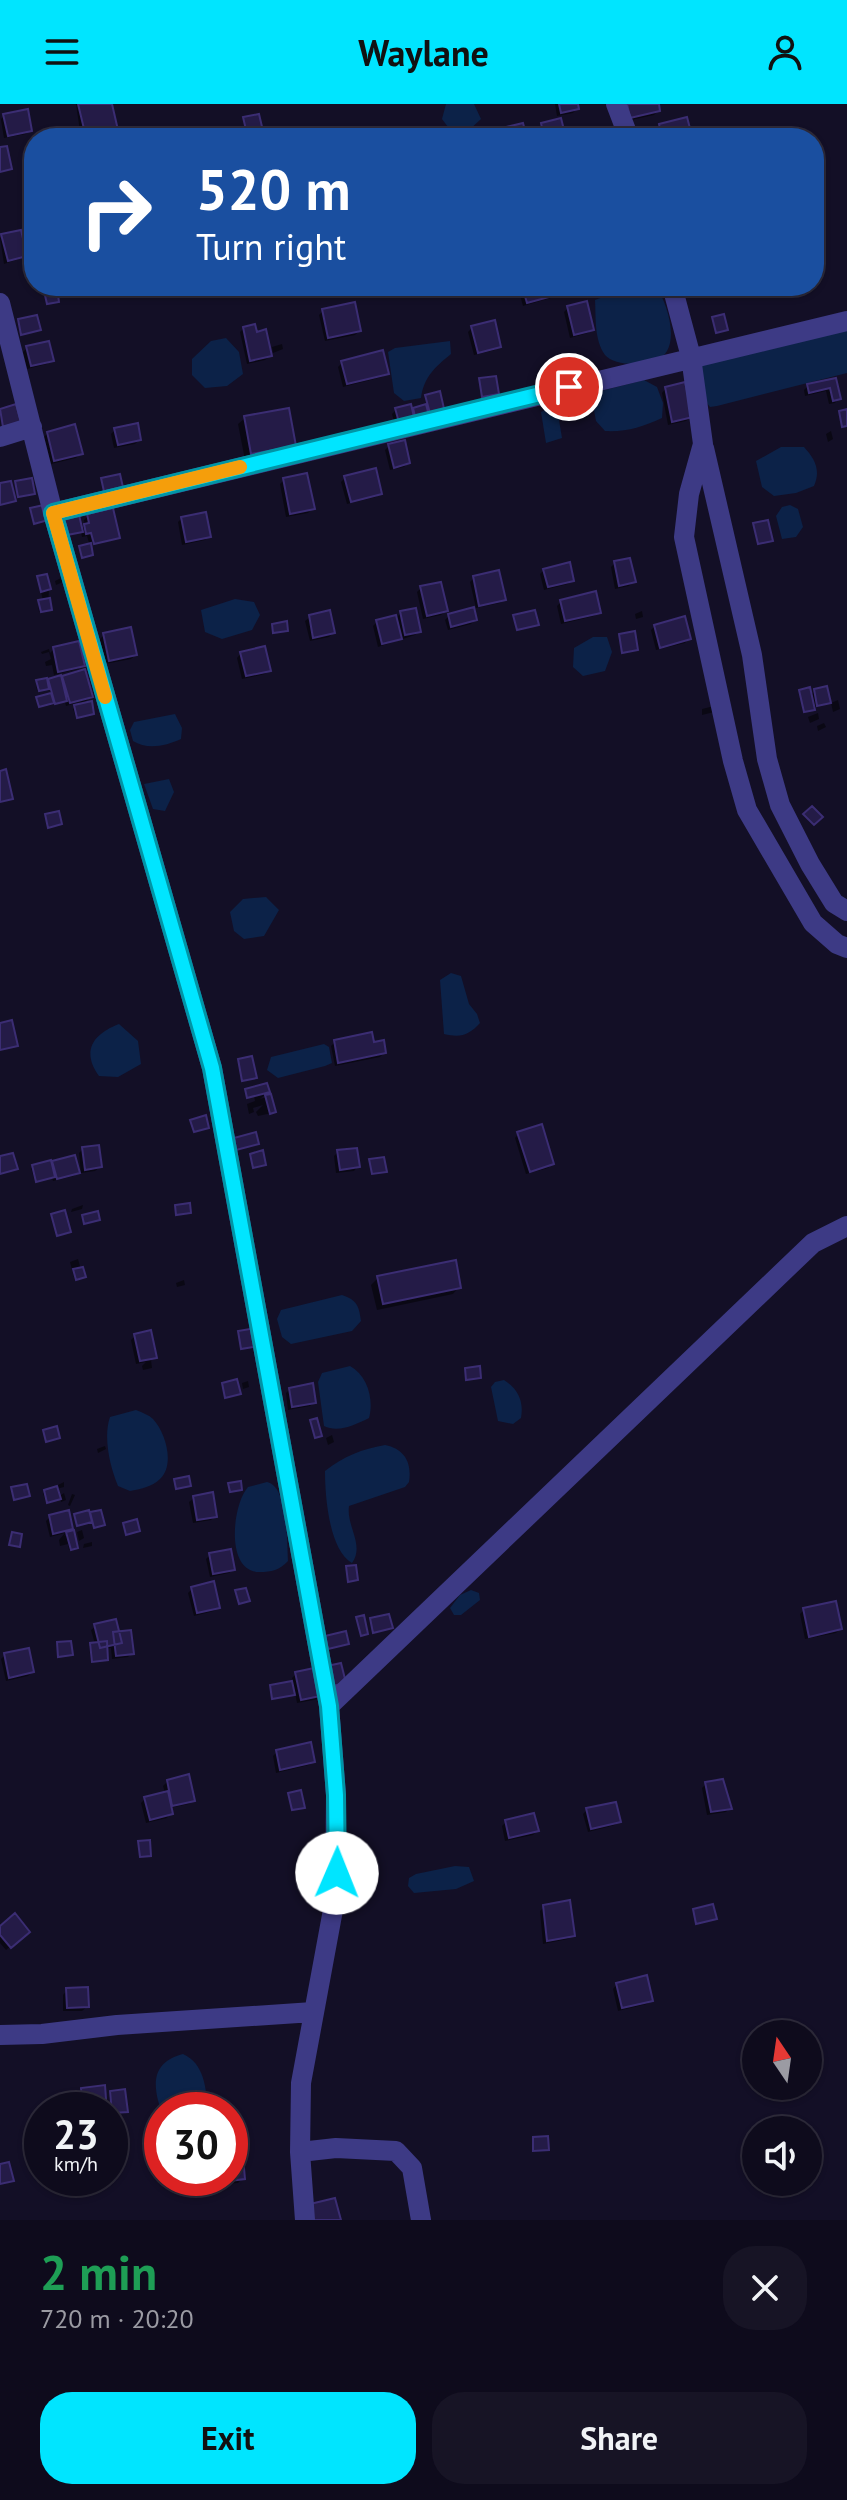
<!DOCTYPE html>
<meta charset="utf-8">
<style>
body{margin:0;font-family:"PT Sans",sans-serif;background:#171425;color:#f1f3f6;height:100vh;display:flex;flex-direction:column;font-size:30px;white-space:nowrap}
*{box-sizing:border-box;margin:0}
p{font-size:26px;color:#9b9ba3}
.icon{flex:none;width:44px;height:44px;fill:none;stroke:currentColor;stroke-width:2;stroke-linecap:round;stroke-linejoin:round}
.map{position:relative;height:2116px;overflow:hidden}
.drawer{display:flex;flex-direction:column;background:#0e0b1c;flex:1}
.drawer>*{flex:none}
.hud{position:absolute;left:24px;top:24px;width:800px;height:168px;border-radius:32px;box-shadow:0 2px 6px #0004,0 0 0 2px #2e2b3b;background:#1a4fa0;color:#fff;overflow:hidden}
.needle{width:52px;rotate:347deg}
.fabs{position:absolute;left:742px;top:1916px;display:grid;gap:16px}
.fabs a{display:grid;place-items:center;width:80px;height:80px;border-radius:50%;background:#0e0b1c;box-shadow:0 2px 6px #0004,0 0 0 2px #2e2b3b;font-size:40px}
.speed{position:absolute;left:24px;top:1988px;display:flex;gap:16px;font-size:40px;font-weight:700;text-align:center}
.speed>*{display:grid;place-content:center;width:104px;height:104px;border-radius:50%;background:#0e0b1c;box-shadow:0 2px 6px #0004,0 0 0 2px #2e2b3b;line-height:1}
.speed small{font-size:20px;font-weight:400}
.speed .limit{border:12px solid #d22;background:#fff;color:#111}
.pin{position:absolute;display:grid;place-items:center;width:68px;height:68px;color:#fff;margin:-34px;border:4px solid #fff;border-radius:50%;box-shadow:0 2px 8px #0007}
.me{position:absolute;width:88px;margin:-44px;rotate:1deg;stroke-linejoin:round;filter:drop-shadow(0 0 6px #0008)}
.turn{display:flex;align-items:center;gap:28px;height:168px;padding:0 40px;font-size:36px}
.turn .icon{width:104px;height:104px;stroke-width:2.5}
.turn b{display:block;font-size:56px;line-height:68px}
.round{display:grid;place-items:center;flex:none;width:84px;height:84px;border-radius:32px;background:#171425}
.overview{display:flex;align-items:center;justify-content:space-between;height:136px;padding:0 40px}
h1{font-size:48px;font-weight:700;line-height:60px;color:#1e9e55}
.button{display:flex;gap:16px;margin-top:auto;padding:16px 40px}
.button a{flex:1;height:92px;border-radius:32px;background:#00e5ff;color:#111;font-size:32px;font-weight:700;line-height:92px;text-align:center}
.button a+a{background:#171425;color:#f1f3f6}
header{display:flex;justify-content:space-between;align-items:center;height:104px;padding:0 40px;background:#00e5ff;color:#111;font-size:36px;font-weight:700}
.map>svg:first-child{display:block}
</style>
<header><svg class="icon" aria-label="menu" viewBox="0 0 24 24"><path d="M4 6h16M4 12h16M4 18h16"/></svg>Waylane<svg class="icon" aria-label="person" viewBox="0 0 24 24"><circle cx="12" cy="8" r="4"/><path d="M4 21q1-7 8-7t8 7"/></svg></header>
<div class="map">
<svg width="847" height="2116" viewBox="0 0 847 2116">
<rect width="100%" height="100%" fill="#130f26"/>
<!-- water -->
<path fill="#0c2248" d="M446,0H474L481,15L468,27H451L442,15Z
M648,182H656C666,197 677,230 667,247C659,263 616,264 605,251C594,236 596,213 595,196L616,188Z
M847,221V269L717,302L710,303L706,298L700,260Z
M226,234L239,248L243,270L227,282L205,284L192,271V255L211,237Z
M450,237L451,250C435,263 424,273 421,294L404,297L394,289L388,248L395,244Z
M644,276L657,283L663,299L662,314C642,323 627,328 605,327L596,317L592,296L601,287Z
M551,303L557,304L562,334L546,339L541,308Z
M781,343H804C815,355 821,366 814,382L796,389L774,392L762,383L756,357Z
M790,401L798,405L803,423L796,433L782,435L776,412L782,403Z
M235,495L254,498L260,511L252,526L222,535L205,528L201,506Z
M593,533H607L612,548L605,567L583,572L573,563L574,544Z
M175,610L182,624L181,635C166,642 147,646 133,637L130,626L134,618Z
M169,675L174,688L165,707L153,705L144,680Z
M266,793L279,806L264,832L244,835L234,827L230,808L243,795Z
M451,869L461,872L469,900L477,910L480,919C469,931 461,934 444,930L440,876Z
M119,920L138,937L141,960L118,973L99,972C81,947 93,930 119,920Z
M324,940L329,943L332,959L325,962L278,974L267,966L271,953Z
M342,1191C357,1196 359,1202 361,1217L352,1227L291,1240L282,1233L277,1215L281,1206Z
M350,1262C368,1272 374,1296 369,1314C355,1321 338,1329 324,1322L318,1278L322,1269Z
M504,1276C518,1285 524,1297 521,1314L513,1320L498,1317L491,1283L495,1278Z
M136,1306C143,1309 149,1311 153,1315C166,1329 175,1361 160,1375C152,1383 140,1385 130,1387L118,1382C110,1363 103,1333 110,1313Z
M385,1341C405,1345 412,1359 409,1378L405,1383L349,1402C346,1422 365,1441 352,1459C329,1446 325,1392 325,1367C344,1352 362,1345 385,1341Z
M267,1378C288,1382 287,1438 288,1457C280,1466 271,1468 260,1468C225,1469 232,1401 248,1383Z
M471,1486L479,1489L480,1496L461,1511H454L450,1504L460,1491Z
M455,1762L469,1763L474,1777L456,1785L414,1789L408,1782L409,1774L416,1770Z
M183,1950C204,1959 207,1985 207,2006H162V2009C152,1982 151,1958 183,1950Z"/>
<!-- shadow -->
<path fill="#0007" d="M76,0H110L115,25L111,29L81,34Z
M555,0H576L577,4L573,9L557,12Z
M628,0H657L658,7L654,11L627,17L624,4Z
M0,10L1,15L4,12L30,26L26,30L4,34Z
M542,21L563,34H540L538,25Z
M660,21L690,31L687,34H658L656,25Z
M34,127V150L4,160L0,134L2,132L21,133L25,129Z
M520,182H556L558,189L554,193L523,202L518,184Z
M568,204L592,225L588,229L570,234L564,208Z
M323,207L359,227L355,231L325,237L319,211Z
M244,224L270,252L265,256L247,260L240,228Z
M472,224L499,242L495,246L474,251L468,228Z
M282,240L283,245L273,249L272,243Z
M27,244L51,256L47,260L27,265L23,248Z
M342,259L386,269L382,273L343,283L338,263Z
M834,276L839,294L835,299L829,300L826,287L805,292L804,286L808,282Z
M666,284L691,313L686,317L668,321L662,289Z
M426,292L443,309L397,328L392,310L396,306L411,309L427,302Z
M245,314L288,348L245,356L238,320Z
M115,326L139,336L135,340L114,344L111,330Z
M831,327L833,335L828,338L826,330Z
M48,329L80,350L76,354L51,360L44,333Z
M389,342L408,359L404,363L390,366L385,346Z
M345,374L380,389L376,393L347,400L341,378Z
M284,376L312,405L308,409L286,413L280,380Z
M88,412L118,433L89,439L87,432L82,433L81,428L66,432L81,426L85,422L84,416Z
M182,414L209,432L205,436L182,441L178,418Z
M615,459L633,478L629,482L615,485L611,463Z
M544,466L572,476L568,480L544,486L540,470Z
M38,474L49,484L48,506L39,508L38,499L43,497Z
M61,474L63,478L56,481L55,477Z
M474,474L504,495L500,499L476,504L470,478Z
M421,484L446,507L441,511L423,515L417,488Z
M561,498L599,508L594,512L561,520L557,502Z
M642,507L643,513L636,515L635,510Z
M401,509L419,527L415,531L378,543L373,522L377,518L395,515Z
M449,512L475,516L471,520L448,526L445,516Z
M310,513L333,529L329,533L310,537L305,517Z
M655,522L689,534L685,539L656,546L651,526Z
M104,531L135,551L131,555L105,560L100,535Z
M49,545L50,549L54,545L82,561L78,565L54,571L52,561L46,562L45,558L51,555L49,548L42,550L41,548Z
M241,549L269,566L265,570L242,575L237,554Z
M63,574L91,592L81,602L91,611L76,614L73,605L80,598L66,602L65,598L38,604L37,595L51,591L49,582L37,587L36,579L60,577Z
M800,587L810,592L815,587L829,599L803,608Z
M838,596L840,605L833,608L831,599Z
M714,602V608L702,611V605Z
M818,609L819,615L810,619L808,613Z
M824,619L826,623L818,627L817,622Z
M335,938L372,941L384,949L380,953L335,962L331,942Z
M246,986L268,988L260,995L270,992L272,1009L258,1012L256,1008L263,1001L253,1004L254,1008L249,1010L247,1000L255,997L254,992L246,994Z
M519,1029L552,1060L548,1064L526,1070L515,1034Z
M83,1045L100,1063L95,1067L81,1069L79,1049Z
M338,1048L358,1062L354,1067L336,1069L334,1052Z
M53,1058L78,1068L74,1072L53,1077L52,1074L35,1078L31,1064L50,1061Z
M83,1101L82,1105L71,1108L72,1105Z
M78,1155L83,1173L75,1177L70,1158Z
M378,1174L459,1183L453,1190L377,1206L371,1181Z
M184,1176L185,1181L177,1183L176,1179Z
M135,1232L154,1253L151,1256L152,1264L143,1266L142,1262L146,1258L136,1260L131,1236Z
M248,1277L249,1283L243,1285L242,1279Z
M290,1285L314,1298L310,1302L288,1306L286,1289Z
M332,1331L334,1338L328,1341L326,1334Z
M105,1342L106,1345L98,1349L97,1345Z
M64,1378V1383L56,1385L58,1393L64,1389L66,1396L61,1398L60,1393L46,1399L43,1389L45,1388L59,1384L58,1381Z
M72,1390L75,1391L70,1402L68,1401Z
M194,1394L215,1412L211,1416L193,1419L189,1398Z
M50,1413L71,1425L64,1432L73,1429L75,1445L69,1446L68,1440L60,1442L59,1436L65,1429L50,1433L46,1417Z
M82,1426L84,1434L79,1437L77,1428Z
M92,1438V1442L83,1444L84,1440Z
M210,1451L233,1465L229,1469L210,1473L206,1455Z
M192,1485L218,1503L214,1507L194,1512L188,1489Z
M804,1506L840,1525L836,1529L805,1535L800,1510Z
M96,1522L118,1530L132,1549L128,1553L112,1555L111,1544L105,1545V1556L91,1558L89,1542L95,1540L91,1526Z
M5,1551L32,1568L28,1572L6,1577L1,1555Z
M317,1566L319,1595L297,1599L295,1588L291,1592L271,1596V1583L293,1579L292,1574L296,1570Z
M277,1648L313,1657L309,1661L276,1669L273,1652Z
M168,1677L193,1696L189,1700L170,1704L171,1709L167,1714L146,1719L141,1699L145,1695L165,1689L163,1682Z
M706,1680L730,1704L726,1708L707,1711L702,1684Z
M587,1706L619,1717L615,1721L588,1728L583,1710Z
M506,1718L537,1727L533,1731L505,1737L502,1722Z
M544,1803L572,1831L568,1835L543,1840L540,1807Z
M0,1824L28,1828L6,1846L0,1839Z
M617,1880L651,1896L647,1900L618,1907L613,1885Z
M67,1886L87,1903L82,1907H63V1891Z
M224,2074H243L238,2079L224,2080Z"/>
<!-- building -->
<path fill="#241b47" stroke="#3b2d73" stroke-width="2" d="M78,0H112L118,26L86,33Z
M559,0H578L579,5L561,9Z
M627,0H659L660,7L630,14Z
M28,5L32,27L8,32L3,10Z
M259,10L263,27L247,30L243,13Z
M687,13L692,32L662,34L659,20Z
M561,14L566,34H544L541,19Z
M523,19L527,34H501L498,25Z
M7,42L12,65L0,68V43Z
M34,125V148L29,149L24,127Z
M21,126L27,152L8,157L1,130Z
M327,182H343L344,188L329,191Z
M522,182H558L560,190L527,199Z
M57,184L59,198L47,200L44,187Z
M587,197L594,226L574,231L567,202Z
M355,198L361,227L328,234L322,205Z
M724,210L728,226L716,229L712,213Z
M37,211L41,226L21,231L18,215Z
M495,216L501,243L478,249L471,222Z
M255,220L257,228L266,225L272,252L250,257L243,223Z
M49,237L54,257L31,262L26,242Z
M383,246L389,270L347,280L341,257Z
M496,272L499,290L482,293L479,274Z
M836,274L841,295L833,297L830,284L809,289L807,280Z
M685,278L693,313L672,318L665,283Z
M440,287L445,309L431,313L425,291Z
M16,300L21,318L3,323L0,305Z
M411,300L416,322L401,326L395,304Z
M426,300L429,312L416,316L413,304Z
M289,304L296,342L251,350L244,312Z
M847,305V322L842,323L839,307Z
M138,319L141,336L118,341L114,324Z
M75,320L83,350L54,357L47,328Z
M405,336L410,359L394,364L388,340Z
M376,364L382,390L351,398L344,372Z
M307,369L315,405L290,410L283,374Z
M120,370L124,388L105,392L101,374Z
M32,374L35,390L18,393L15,377Z
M11,377L16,397L0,401V379Z
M44,401L48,416L34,420L30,404Z
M113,404L120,434L94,440L91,429L86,430L84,420L89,419L87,410Z
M206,408L211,433L186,438L181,413Z
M79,411L83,428L67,431L63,415Z
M768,416L773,437L758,440L753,419Z
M91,439L93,451L82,454L79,442Z
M630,454L636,478L619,482L614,457Z
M570,458L574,477L548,483L543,465Z
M499,466L506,496L479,502L473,472Z
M47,470L51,485L41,488L37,472Z
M441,478L448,507L427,512L420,482Z
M596,487L601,509L565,517L560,496Z
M50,494L52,506L41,508L38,496Z
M474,503L477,516L451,523L448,510Z
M416,504L421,528L405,531L400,507Z
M330,506L335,529L313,534L309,511Z
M535,506L539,521L517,526L513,511Z
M396,511L402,535L382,540L376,516Z
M685,512L691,535L660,544L654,521Z
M287,517L288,527L273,529L272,520Z
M131,523L137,551L109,557L103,529Z
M635,527L638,546L622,549L619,530Z
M79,537L85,562L58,568L53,543Z
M265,542L271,567L246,572L240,548Z
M85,565L93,593L70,599L62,572Z
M61,571L67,597L55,600L48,575Z
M47,574L49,585L39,587L36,576Z
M827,582L831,599L817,602L814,585Z
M810,583L815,606L804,608L799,586Z
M51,589L54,599L39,603L36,593Z
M92,597L94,610L77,614L74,601Z
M6,665L13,695L0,698V667Z
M812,702L823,713L814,721L803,710Z
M59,707L62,720L48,724L45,710Z
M12,916L18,942L0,946V919Z
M372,928L374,938L384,936L386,949L338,959L334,936Z
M252,952L257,974L242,977L238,955Z
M267,979L270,988L247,994L245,985Z
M271,990L276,1008L270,1010L265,991Z
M206,1011L209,1024L194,1028L190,1016Z
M542,1020L554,1060L530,1068L517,1028Z
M256,1028L259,1040L236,1046L234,1034Z
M99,1041L102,1063L85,1066L82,1043Z
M357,1044L360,1063L340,1066L337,1046Z
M263,1046L266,1061L253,1064L250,1050Z
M13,1049L18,1065L0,1070V1052Z
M75,1051L80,1069L57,1075L52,1057Z
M384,1053L387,1068L372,1070L369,1055Z
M51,1056L55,1073L36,1078L32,1061Z
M190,1099L191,1109L176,1111L175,1101Z
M65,1106L71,1128L57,1132L51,1110Z
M98,1107L100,1116L84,1120L82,1111Z
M456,1156L461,1184L383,1200L377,1172Z
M83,1163L86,1173L76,1176L73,1165Z
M256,1224L259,1242L241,1245L238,1227Z
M151,1226L157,1254L140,1257L134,1230Z
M480,1262L481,1274L466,1276L465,1264Z
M237,1275L241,1290L225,1294L222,1279Z
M313,1279L316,1299L292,1303L289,1284Z
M317,1314L322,1332L315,1334L310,1316Z
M57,1322L60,1334L46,1338L43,1326Z
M189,1372L191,1382L176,1385L174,1375Z
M241,1377L242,1386L230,1388L228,1379Z
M27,1380L30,1392L14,1396L11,1383Z
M57,1382L61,1395L47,1399L44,1386Z
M213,1388L217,1413L197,1416L193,1392Z
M69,1406L73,1425L53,1430L49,1411Z
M89,1406L92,1418L77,1422L74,1410Z
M101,1406L105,1421L94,1424L90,1408Z
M137,1415L140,1427L126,1431L123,1419Z
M74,1426L78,1444L71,1446L66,1428Z
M12,1428L22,1430L20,1443L9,1441Z
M231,1445L235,1466L213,1470L209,1449Z
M356,1461L358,1476L348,1478L346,1462Z
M214,1477L220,1504L197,1509L191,1483Z
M246,1484L250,1497L239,1500L235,1486Z
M836,1497L842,1525L809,1533L803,1504Z
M389,1510L393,1524L373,1529L370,1514Z
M364,1511L368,1530L361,1532L356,1513Z
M116,1515L122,1539L100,1544L94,1520Z
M131,1526L134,1550L116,1552L113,1528Z
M346,1527L349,1540L328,1545L325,1532Z
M71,1537L73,1551L58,1553L57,1538Z
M107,1537L108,1556L92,1558L90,1539Z
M29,1544L34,1568L9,1574L4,1549Z
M341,1559L346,1579L332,1582L327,1562Z
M319,1563L325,1591L301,1596L295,1568Z
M292,1577L295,1591L272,1595L270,1581Z
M311,1638L315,1658L280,1666L276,1646Z
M189,1670L195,1697L172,1702L167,1676Z
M723,1675L732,1705L711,1708L705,1678Z
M301,1686L305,1704L292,1706L288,1689Z
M168,1687L173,1710L150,1716L144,1693Z
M616,1698L621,1718L591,1725L586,1704Z
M534,1709L539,1727L509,1734L505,1716Z
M150,1736L151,1752L140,1753L138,1737Z
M570,1796L575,1832L547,1837L543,1801Z
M713,1800L717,1815L696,1820L693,1805Z
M15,1809L30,1828L11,1844L0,1831V1822Z
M647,1871L653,1897L622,1904L616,1879Z
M88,1883L89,1903L67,1904L66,1884Z
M105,1981L106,1995L82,1997L81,1984Z
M125,1985L128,2008L112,2009L110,1987Z
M115,2010L117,2028L110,2029V2011Z
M548,2032L549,2046L533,2047V2033Z
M243,2053L245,2075L228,2077L230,2054Z
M9,2058L14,2077L0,2080V2060Z
M335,2094L341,2116H310L306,2101Z"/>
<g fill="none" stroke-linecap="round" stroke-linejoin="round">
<!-- minor -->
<path stroke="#3d3a85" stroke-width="20" d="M616,0L629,34
M672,182L691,253L703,340L689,390L684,433L733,657L747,706L813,819L837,840L847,844
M0,199L53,409L212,964L329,1602L336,1691L335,1795L301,1979L300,2048L305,2116
M0,333L32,323
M704,344L752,551L767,655L780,701L810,760L834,799L847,807
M53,409L847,217
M329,1602L813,1139L847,1122
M0,1931L42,1930L117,1921L313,1908
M300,2048L336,2044L396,2047L412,2064L421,2116"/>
</g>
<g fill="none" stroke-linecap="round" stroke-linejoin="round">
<defs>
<path id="route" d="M337,1769L336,1691L329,1602L212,964L53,409L569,283"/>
</defs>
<!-- route casing -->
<use href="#route" stroke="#0095a6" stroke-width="20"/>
<!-- route -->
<use href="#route" stroke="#00e5ff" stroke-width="14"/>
<!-- slow -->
<path stroke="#f59e0b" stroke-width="14" d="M105,593L53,409L240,363"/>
</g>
</svg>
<div class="fabs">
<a><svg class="needle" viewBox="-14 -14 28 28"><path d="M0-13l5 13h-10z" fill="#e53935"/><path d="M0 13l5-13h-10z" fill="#9b9ba3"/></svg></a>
<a><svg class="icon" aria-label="sound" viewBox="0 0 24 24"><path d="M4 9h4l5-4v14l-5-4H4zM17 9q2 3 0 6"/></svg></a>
</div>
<div class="speed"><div>23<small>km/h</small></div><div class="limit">30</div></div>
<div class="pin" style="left:569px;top:283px;background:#d93025"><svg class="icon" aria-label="arrive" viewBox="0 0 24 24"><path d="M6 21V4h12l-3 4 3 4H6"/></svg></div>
<svg class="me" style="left:337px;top:1769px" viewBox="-20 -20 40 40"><circle r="19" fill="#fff"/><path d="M0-13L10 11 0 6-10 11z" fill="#00e5ff"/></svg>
<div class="hud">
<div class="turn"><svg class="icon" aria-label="right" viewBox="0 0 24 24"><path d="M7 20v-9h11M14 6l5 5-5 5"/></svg><div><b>520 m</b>Turn right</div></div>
</div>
</div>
<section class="drawer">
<div class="overview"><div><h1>2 min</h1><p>720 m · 20:20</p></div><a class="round"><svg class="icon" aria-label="close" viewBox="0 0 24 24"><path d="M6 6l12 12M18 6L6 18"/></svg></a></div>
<div class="button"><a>Exit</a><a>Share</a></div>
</section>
